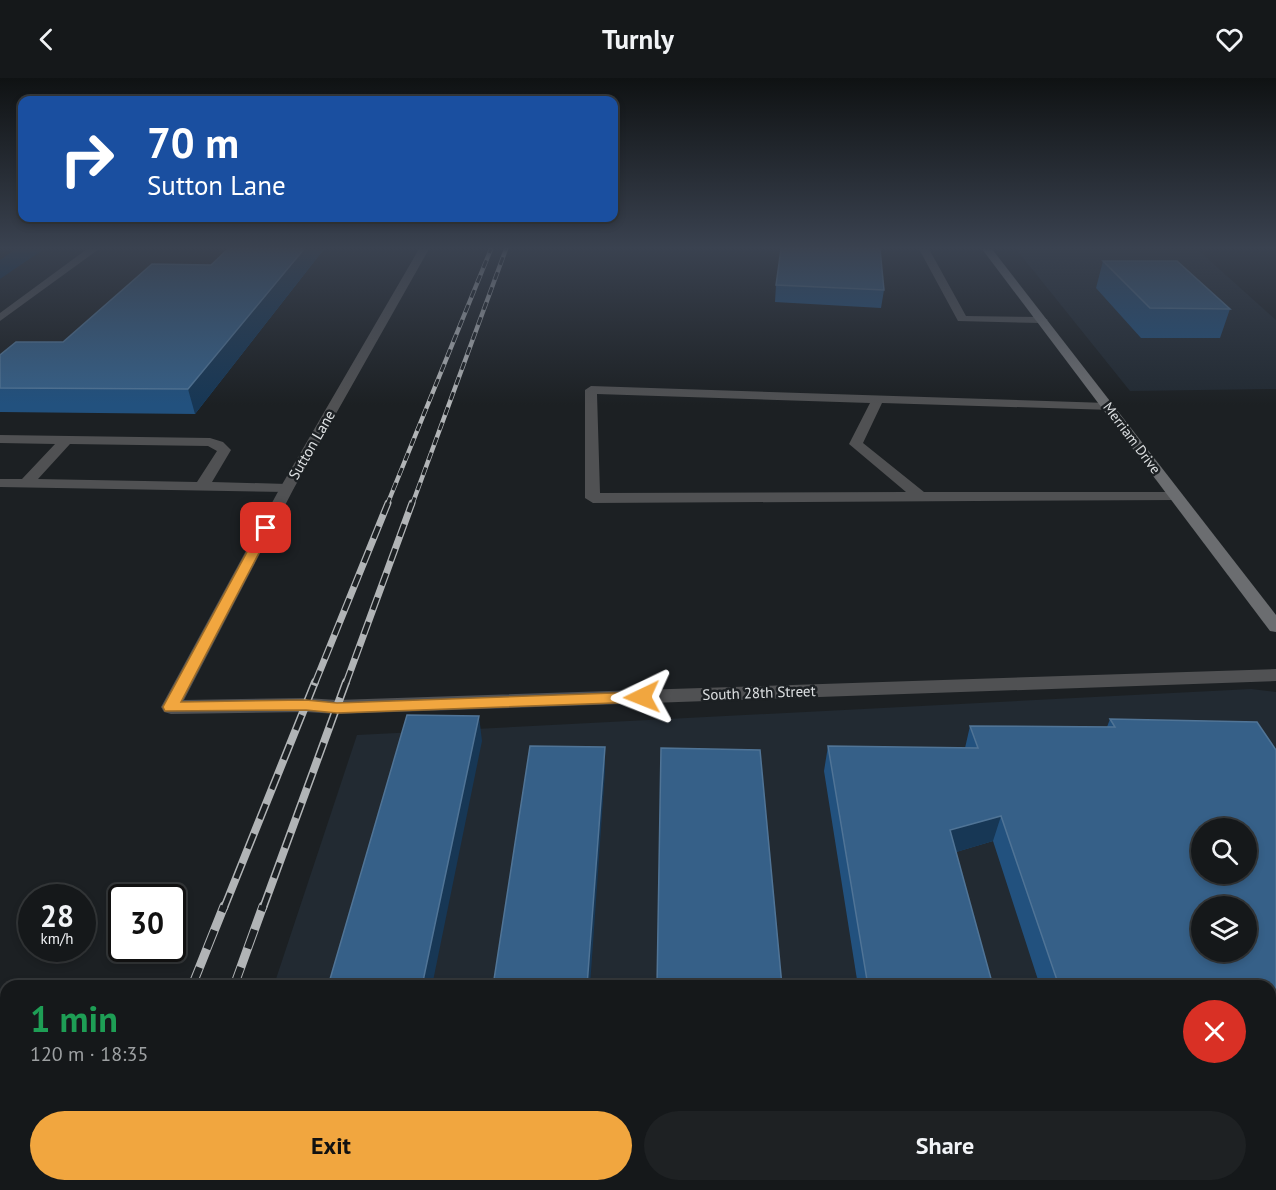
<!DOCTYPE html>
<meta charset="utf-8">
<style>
body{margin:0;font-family:"PT Sans",sans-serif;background:#1e2123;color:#f1f3f6;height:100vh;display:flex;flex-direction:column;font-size:22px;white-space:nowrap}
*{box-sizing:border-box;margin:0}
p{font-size:20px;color:#9da0a2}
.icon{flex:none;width:33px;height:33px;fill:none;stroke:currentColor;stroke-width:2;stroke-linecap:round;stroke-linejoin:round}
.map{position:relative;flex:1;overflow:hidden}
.panel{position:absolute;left:0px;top:902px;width:1276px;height:212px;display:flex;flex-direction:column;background:#15181a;border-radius:18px 18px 0 0;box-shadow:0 3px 9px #0003,0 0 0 2px #343739}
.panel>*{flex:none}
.hud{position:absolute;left:18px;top:18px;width:600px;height:126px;border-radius:12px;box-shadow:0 3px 9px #0003,0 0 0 2px #343739;background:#1a4fa0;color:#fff;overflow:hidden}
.controls{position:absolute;left:1191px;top:740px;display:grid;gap:12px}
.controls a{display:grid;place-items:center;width:66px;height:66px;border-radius:50%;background:#15181a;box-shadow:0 3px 9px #0003,0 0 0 2px #343739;font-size:30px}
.speed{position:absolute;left:18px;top:806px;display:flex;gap:12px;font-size:30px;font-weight:700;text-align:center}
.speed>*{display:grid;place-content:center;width:78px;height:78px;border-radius:50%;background:#15181a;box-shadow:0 3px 9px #0003,0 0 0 2px #343739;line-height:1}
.speed small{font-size:15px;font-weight:400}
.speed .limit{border:3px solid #111;border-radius:9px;background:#fff;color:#111}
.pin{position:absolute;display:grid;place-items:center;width:51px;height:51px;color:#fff;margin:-26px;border-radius:12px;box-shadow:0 3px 9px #0006}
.me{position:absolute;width:66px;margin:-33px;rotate:268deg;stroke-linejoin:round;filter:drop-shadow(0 0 4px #0008)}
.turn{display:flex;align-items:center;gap:21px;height:126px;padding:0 30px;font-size:27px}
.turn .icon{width:78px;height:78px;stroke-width:2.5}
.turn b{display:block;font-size:42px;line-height:51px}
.round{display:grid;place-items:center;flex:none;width:63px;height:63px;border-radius:32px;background:#1e2123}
.overview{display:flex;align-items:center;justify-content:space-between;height:102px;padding:0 30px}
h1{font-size:36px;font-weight:700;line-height:45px;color:#1e9e55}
.button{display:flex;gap:12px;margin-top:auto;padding:12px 30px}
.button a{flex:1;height:69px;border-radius:36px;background:#f1a63f;color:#111;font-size:24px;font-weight:700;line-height:69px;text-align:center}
.button a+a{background:#1e2123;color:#f1f3f6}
header{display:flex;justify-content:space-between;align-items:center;height:78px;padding:0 30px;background:#15181a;font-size:27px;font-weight:700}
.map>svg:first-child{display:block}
</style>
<header><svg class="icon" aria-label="back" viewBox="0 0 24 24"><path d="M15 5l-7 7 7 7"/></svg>Turnly<svg class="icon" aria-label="heart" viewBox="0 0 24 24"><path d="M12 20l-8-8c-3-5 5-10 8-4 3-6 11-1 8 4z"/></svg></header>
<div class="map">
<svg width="1276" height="1112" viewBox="0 0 1276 1112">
<rect width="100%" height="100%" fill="#1c2023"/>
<!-- built -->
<path fill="#222a32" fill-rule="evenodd" d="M1016,171H1197L1276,242V311L1130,313Z
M1251,611L1276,614V1112H207L209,1107H1270V908L274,907L357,657ZM1202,750H1246V795H1202ZM1202,828H1246V873H1202Z"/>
<!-- green -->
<path fill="#052c4f" d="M16,171H44L0,201V182Z"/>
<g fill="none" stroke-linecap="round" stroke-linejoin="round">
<!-- service -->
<path fill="#505153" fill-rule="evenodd" d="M87,171H99L0,243V235Z
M919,171H929L966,238L1042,239L1048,242L1042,245L958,243Z
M591,308L1107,325L1114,329L1112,332L882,325L863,365L924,414H1176L1183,418L1176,422L593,425L585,420V312ZM597,316L870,325L849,366L906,414L600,415Z
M0,357L210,360L223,364L231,372L212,404L287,406L294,410L287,414L0,409V401H22L55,366L0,365ZM70,366L208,368L217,373L197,404L38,401Z"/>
<!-- minor -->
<path fill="#505153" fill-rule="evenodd" d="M419,171H429L294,410L184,622L306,620L337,622L1276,591V603L337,636L306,634L171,636L164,634L161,629L280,410Z"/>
<!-- secondary -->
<path fill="#6b6d70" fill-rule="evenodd" d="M982,171H992L1276,537V554L1270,553Z"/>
<defs>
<path id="rail-far3" d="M387,427L491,171
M412,427L506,171"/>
<path id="rail-far2" d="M315,605L388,425
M346,605L412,425"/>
<path id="rail-far1" d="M224,830L315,604
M263,830L346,604"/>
<path id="rail" d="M192,908L224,828
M234,908L263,828
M109,1112L111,1107
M159,1112L161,1107"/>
</defs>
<!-- rail-far3 casing -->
<use href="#rail-far3" stroke="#b1b4b6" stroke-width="4.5"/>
<!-- rail-far2 casing -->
<use href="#rail-far2" stroke="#b1b4b6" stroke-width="7"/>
<!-- rail-far1 casing -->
<use href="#rail-far1" stroke="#b1b4b6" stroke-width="8"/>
<!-- rail casing -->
<use href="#rail" stroke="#b1b4b6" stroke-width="9"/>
<!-- rail-far3 -->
<use href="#rail-far3" stroke="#1c2023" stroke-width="3" stroke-dasharray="8" stroke-linecap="butt"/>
<!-- rail-far2 -->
<use href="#rail-far2" stroke="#1c2023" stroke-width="4.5" stroke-dasharray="13" stroke-linecap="butt"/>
<!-- rail-far1 -->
<use href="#rail-far1" stroke="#1c2023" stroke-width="5" stroke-dasharray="16" stroke-linecap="butt"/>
<!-- rail -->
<use href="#rail" stroke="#1c2023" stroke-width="7" stroke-dasharray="20" stroke-linecap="butt"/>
</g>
<!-- wall -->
<path fill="#22517e" d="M228,171H324L195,336L0,334V277L63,264L211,187Z
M1103,183L1230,231L1220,260H1141L1096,210Z
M776,207L884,212L881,230L775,224Z
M1110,641L1276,672V1026L1270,1015V908H1040L993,763L956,774L993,908H858L824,693L828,668L965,670L970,648L1107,649Z
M890,1107H1048L1049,1112H891Z
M1105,1107H1270L1276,1112H1107Z"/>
<!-- shaded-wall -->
<path fill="#173755" d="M304,171H324L195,336L188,311Z
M479,638L482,663L432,908H422Z
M605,669V694L590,908H587Z
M1001,738L993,763L943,778L950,752Z
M380,1107H392L391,1112H379Z
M572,1107H576V1112H572Z"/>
<!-- building -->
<path fill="#366088" stroke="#507496" stroke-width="1.5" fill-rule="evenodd" d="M228,171H304L188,311L0,310V277L16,264H63L152,186L211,187Z
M781,171H880L884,212L776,207Z
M1103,183H1177L1230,231L1150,230Z
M407,637L479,638L422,908H328Z
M1110,641L1257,644L1276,672V966L1270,955V908H1059L1001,738L950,752L993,908H868L828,668L978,670L970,648L1115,649ZM1202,750H1246V795H1202ZM1202,828H1246V873H1202Z
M530,668L605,669L587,908H493Z
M661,670L760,672L782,908H657Z
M1270,1096L1276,1109V1112H1129L1127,1107H1270Z
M270,1107H380L379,1112H269Z
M462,1107H572V1112H461Z
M655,1107H801V1112H655Z
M902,1107H1048L1049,1112H903Z"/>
<!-- sky -->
<linearGradient id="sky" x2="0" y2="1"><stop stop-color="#0f1213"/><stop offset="0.52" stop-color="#3a4250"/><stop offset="1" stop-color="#3a4250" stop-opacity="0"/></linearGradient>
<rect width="1276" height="327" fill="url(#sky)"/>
<!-- route -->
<path fill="#f1a63f" stroke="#9d6c29" stroke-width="1.5" d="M266,447L272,450L181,624L306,622L337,625L642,614L650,619L642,624L337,635L306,632L165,633L163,629L260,450Z"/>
<g text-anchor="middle" stroke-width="5" stroke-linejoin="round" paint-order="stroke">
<!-- far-street labels -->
<g font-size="14" fill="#dde0e2" stroke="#1c2023">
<text transform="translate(1132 360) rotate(53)" y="5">Merriam Drive</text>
</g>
<!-- street labels -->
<g font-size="15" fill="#dde0e2" stroke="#1c2023">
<text transform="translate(312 367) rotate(-60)" y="5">Sutton Lane</text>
<text transform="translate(759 615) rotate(-2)" y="5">South 28th Street</text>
</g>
</g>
</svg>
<div class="controls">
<a><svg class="icon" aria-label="search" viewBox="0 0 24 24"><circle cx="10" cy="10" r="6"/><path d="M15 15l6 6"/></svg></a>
<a><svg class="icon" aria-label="layers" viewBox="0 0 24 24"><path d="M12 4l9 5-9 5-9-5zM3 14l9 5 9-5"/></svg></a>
</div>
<div class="speed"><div>28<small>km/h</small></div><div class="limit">30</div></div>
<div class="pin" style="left:266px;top:450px;background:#d93025"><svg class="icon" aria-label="arrive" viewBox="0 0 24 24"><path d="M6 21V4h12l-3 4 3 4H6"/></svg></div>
<svg class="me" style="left:642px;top:619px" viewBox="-20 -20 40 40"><path d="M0-17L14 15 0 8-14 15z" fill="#f1a63f" stroke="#fff" stroke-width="4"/></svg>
<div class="hud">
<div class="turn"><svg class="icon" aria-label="right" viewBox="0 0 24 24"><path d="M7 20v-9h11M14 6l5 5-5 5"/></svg><div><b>70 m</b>Sutton Lane</div></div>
</div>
<section class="panel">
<div class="overview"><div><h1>1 min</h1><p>120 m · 18:35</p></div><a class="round" style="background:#d93025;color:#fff"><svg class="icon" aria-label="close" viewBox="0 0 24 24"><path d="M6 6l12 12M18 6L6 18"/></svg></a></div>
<div class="button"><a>Exit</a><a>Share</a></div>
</section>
</div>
